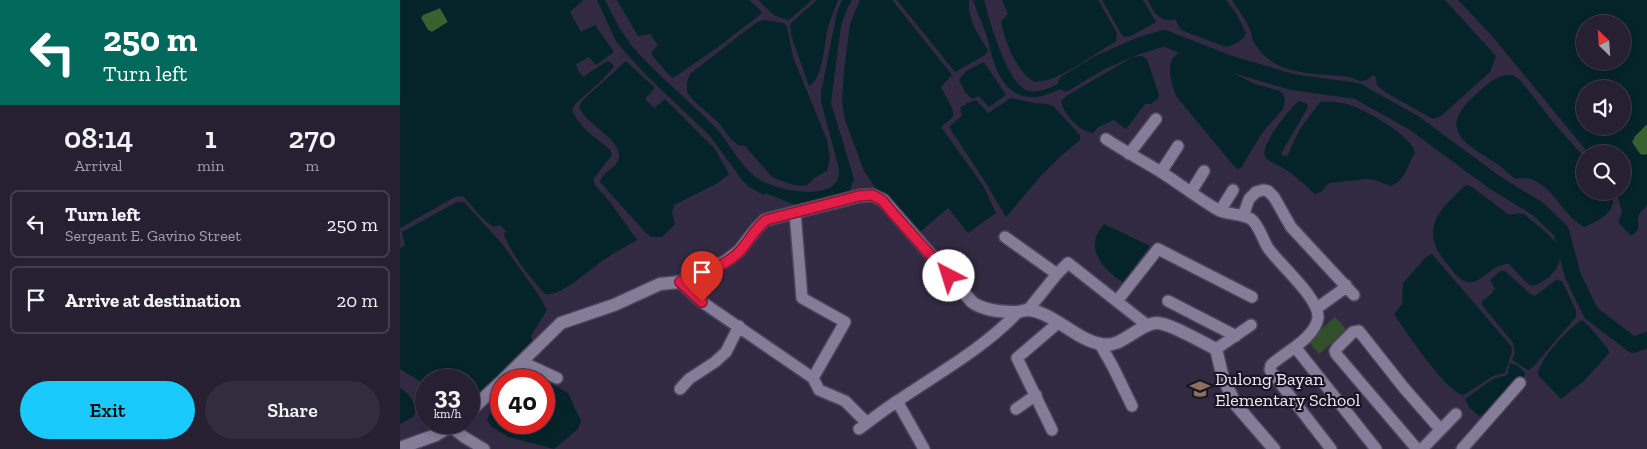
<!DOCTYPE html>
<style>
body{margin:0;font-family:"Zilla Slab",serif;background:#322d3e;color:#f1f3f6;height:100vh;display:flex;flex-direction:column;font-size:19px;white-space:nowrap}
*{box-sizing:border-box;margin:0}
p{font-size:16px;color:#a4a3ac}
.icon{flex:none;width:28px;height:28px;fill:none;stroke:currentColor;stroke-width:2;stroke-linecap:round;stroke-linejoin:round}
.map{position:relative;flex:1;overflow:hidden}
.panel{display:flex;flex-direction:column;background:#262032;width:400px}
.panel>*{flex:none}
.top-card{background:#00695c;color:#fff;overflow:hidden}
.needle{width:32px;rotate:335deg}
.buttons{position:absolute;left:1176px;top:15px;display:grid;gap:10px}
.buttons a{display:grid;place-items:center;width:55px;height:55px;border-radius:50%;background:#262032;box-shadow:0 2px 8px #0003,0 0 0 1px #423e4d;font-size:25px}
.speed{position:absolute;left:15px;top:369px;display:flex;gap:10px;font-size:25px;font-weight:700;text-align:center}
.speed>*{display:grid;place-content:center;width:65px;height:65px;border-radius:50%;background:#262032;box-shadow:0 2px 8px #0003,0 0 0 1px #423e4d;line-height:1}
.speed small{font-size:12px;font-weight:400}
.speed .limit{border:8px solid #d22;background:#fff;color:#111}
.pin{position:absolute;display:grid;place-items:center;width:42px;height:42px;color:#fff;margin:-51px -21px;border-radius:50% 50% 50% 0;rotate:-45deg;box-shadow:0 0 5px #0007}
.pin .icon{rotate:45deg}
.me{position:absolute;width:55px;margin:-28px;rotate:320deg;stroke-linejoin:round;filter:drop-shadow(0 0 4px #0008)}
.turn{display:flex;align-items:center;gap:18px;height:105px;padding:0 20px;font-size:22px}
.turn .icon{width:65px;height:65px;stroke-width:2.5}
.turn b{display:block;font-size:35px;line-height:42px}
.eta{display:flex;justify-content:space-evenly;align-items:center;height:85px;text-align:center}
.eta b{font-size:30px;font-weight:600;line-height:35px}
.action{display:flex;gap:10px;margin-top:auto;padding:10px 20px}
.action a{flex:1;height:58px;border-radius:30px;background:#1acafc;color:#111;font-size:20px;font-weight:600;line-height:58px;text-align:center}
.action a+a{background:#322d3e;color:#f1f3f6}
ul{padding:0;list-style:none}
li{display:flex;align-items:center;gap:15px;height:68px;margin:0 10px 8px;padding:0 10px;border:2px solid #423e4d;border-radius:8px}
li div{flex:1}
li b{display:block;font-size:19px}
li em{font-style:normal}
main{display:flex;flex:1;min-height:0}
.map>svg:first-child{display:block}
</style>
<main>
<section class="panel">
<div class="top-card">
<div class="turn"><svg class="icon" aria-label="left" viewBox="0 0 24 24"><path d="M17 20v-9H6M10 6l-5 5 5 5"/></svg><div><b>250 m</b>Turn left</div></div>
</div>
<div class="eta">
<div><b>08:14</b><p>Arrival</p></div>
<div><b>1</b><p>min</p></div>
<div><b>270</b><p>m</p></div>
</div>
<ul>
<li><svg class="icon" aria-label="left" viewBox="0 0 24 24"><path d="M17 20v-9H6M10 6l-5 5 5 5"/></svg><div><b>Turn left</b><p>Sergeant E. Gavino Street</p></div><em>250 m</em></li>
<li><svg class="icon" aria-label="arrive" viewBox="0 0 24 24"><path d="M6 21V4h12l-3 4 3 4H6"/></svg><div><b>Arrive at destination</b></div><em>20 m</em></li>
</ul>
<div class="action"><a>Exit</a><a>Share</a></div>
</section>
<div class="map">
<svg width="1247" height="449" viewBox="0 0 1247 449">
<rect width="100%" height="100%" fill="#322a42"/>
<!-- green -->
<path fill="#304f2a" d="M935,317L947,330L919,354L908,341Z"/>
<!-- forest -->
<path fill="#37612f" d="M40,8L48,22L32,32L28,30L21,18L23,15Z
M1247,124V154L1244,155L1240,154L1232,142L1235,136Z"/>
<!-- water -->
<path fill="#052429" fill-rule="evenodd" d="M0,0H182V1L170,12L181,32L195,25L214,52L196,65L189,57L176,64L178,70L183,77L207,61L212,63L214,67L201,81L175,104L172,110C179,128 196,137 210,150L212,155L194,178V184L210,202L237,240C225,247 213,253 202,261C189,270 161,297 145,294C130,277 113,257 104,235L106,231L100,225L94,227C81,220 73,206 63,196L55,197L0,228ZM40,8L48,22L32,32L28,30L21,18L23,15Z
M197,0H205L220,29L231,45C256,74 286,98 313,125C330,142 340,168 360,180C377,189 405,195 423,190C435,187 439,181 439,169L421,101V92L437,12L442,0H452L447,9L441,26L431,103L454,179L450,190L445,194L398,206L365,193L364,195L349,187L342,180L310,136L248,77L226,53L216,41Z
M217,0H349L361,11V14L318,47L273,78L267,73L252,55V52L258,45L250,34L238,36Z
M358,0H412L389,20L375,16Z
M417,0H438C434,10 430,20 427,31C424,46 423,79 409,86L391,35L390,24Z
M460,0H492L552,75L541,87L553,110V117L541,127L584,187L596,213L568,233L548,208L520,232L495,204L476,189L464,171L445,120L442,103L444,71L450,24Z
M497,0H569C568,22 577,32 588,50L585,55L555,72Z
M573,0H584C589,19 608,87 629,91C647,94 667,78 682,69L685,75C653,95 617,115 597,70C592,59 590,48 587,37C583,24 577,12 573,0Z
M602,0H698L717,33L716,42C690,55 664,80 635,82C617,73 605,42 601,22L608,14Z
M702,0H743L756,22L731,36L724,37L720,32Z
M748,0H826L836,13L846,33C843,41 834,45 826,47L781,30L775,19C761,23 753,13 748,0Z
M832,0H1045L1096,56L1090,72L1041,116L1033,119L985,92L977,85L976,77L973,75C962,87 956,77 942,76C911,73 873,75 855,44C852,40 852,34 850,30C846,19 838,10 832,0Z
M1058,0H1247V124L1235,136L1232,142L1240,154L1244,155L1247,154V205C1244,209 1241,211 1239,215C1235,226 1244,227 1231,236L1218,222L1222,211L1216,191H1222V154H1189L1093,37ZM1185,24H1222V61H1185ZM1185,89H1222V126H1185Z
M364,20L384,23L387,27L393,57L427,140L430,158L427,171L414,178L407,185L399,186L390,184L372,177L345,146L338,145L331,139L318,122L293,100L287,92V82L290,74L357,22Z
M780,53L806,59L855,84L880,91L884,95L885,100L883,109L862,133L841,168L837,169L833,165L776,96C772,85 763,59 780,53Z
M742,56L747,59L759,95L758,98L751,104H745L726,129L714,120L698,127L693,133C680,132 663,114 661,101L668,95L733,57Z
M226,61L255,88L245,99L254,108L265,99L315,149L329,174L318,183L274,205L272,213L275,224L262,237H251L245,232L200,182C203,171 217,169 219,157C221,138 184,124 179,106L184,99Z
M584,62L606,95L589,107L579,96L572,99L565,92L559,80L566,71Z
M1105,75H1113L1121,81L1153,122L1185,158V191H1210C1221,209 1200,221 1184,227C1163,216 1154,187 1131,179C1126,177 1120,179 1115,179C1110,175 1105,170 1100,166C1074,148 1035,133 1071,99C1082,89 1091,79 1105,75Z
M611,98L634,103L647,104L653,106L680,135V140L662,155L640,177L606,217L584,180L549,127L562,116L560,108L567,103L576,100L588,113Z
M899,101L906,103L908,107L882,152V156H887L900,129L920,102C929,101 938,102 947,104C964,109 1012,135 1015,153C1007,165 1006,180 991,186L975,180L966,179L929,183L921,192L915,194C904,184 894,174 881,167C876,164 867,161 865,156C860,145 890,108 899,101Z
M1066,185L1072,187L1108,214C1114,215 1119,212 1124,214C1128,217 1132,221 1136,224C1144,231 1154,238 1158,247C1166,265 1148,281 1133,286L1128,284L1109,264C1092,263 1082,284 1068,282C1060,281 1053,271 1048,265C1018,231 1038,210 1066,185Z
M57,202H64L103,245L138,294L147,310L131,336L133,344L69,408V380H26V385L0,369V248L5,246L2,232Z
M704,224L750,246L723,282C709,274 690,256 696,238C697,233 701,228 704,224Z
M1032,254L1111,346L1112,351L1105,373L1093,376L1064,395C1048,395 1004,329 994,314L1002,304L1003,283L1027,256Z
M1100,271H1105L1130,294L1135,296L1156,280L1162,281L1176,311V317L1132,368L1128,370L1112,360L1115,353L1113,343L1082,305V302L1091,294L1095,289L1090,280Z
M1182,320L1189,326L1208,349L1209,353L1185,380L1161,399L1138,375C1138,360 1169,328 1182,320Z
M1110,363L1118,366L1126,374C1114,386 1095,412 1079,416L1070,408L1065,399L1093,379L1107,375Z
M132,373L168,393L181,421L178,429L154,449L109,437L92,427L87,420L92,410L101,401V422H144V380H123Z
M0,388C9,393 13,400 16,409L13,417L0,424Z"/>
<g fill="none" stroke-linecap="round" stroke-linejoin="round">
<!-- river -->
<path stroke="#052429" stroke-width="16" d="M666,83L699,63L738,46L764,38L828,63L892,82L957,91L1014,123L1094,182L1138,209L1161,231L1173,276L1191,313L1233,345L1247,340"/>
<defs>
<path id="minor" d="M706,139C724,151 743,161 761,172C780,184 799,199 818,210C828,215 841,213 851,219C859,225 863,240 868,248C880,265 920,299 918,318C915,338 884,353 871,365L870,370L931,449
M729,154L756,119
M761,172L778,146
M791,192L804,171
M820,211L833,190
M843,216L849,199L856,192L863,190L868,191L874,197L891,227L954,295
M605,237L657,274
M280,282L302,302L413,378L445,322L402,298L395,212
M717,301L758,249L852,297
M768,301L836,336
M917,308L945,288L946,285
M628,310L657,274L668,263L747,325
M700,344L713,367L732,406
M895,347L976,449
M816,349L851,325
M122,362L157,378
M413,378L419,390L445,401L467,423
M280,389L289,379L315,362L326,352L339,326
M497,401L524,449
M616,409L636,395
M51,427L64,437L84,449
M459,429C472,419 485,409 499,400C540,372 584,348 618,312
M652,430L617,358L658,323
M1017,449L936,354L935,351L937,348L953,332L959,331L1004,388L1040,429
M1022,449L1056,414
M1062,449L1120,383"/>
<path id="tertiary" d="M103,380L161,323L214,305L260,284L280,282L311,269L326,261L339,251L357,228L365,220L459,196L472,195L483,200L572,302C584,311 602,312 616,312C620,312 624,310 628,310C653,312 676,340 701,344C722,349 739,323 757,323C770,323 803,343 816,349L823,378L836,405L874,449
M69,412L101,382
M0,448L36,435L57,422"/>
</defs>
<!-- minor casing -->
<use href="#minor" stroke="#4c455a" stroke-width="14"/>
<!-- tertiary casing -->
<use href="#tertiary" stroke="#4c455a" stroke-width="15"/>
<!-- minor -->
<use href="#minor" stroke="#857c99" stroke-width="11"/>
<!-- tertiary -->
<use href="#tertiary" stroke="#857c99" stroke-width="12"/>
</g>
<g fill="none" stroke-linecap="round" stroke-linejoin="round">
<defs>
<path id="route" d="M302,302L280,282C300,274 325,267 340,251C349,241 355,229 366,220L459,196L472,195L482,200L491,211L549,276"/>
</defs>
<!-- route casing -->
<use href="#route" stroke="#92132f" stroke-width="12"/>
<!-- route -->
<use href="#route" stroke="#e11d48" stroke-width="9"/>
</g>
<!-- icons -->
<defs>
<symbol id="school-bare" viewBox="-9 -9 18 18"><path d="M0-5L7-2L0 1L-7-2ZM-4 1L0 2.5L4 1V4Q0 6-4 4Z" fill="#8d6e63" stroke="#181520" stroke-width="2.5" paint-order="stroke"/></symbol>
</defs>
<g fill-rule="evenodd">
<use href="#school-bare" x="786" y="375" width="28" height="28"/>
</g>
<g text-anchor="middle" stroke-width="4.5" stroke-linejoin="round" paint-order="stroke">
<!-- poi labels -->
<g font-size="18" fill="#ece7f8" stroke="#181520" text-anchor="start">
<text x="815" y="385">Dulong Bayan<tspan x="815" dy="21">Elementary School</tspan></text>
</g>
</g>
</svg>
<div class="buttons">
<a><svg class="needle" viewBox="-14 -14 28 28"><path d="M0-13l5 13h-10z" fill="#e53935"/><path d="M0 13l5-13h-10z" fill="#a4a3ac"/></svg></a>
<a><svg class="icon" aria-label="sound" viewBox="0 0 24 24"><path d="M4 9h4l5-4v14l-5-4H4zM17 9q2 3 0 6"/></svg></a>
<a><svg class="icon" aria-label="search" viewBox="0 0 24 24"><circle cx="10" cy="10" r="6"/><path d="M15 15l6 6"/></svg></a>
</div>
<div class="speed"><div>33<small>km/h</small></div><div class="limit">40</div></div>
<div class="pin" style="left:302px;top:302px;background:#d93025"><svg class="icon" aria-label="arrive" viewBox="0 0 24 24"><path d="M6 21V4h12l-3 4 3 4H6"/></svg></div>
<svg class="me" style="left:549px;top:276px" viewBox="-20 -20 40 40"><circle r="19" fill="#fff"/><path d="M0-13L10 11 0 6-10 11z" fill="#e11d48"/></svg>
</div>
</main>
